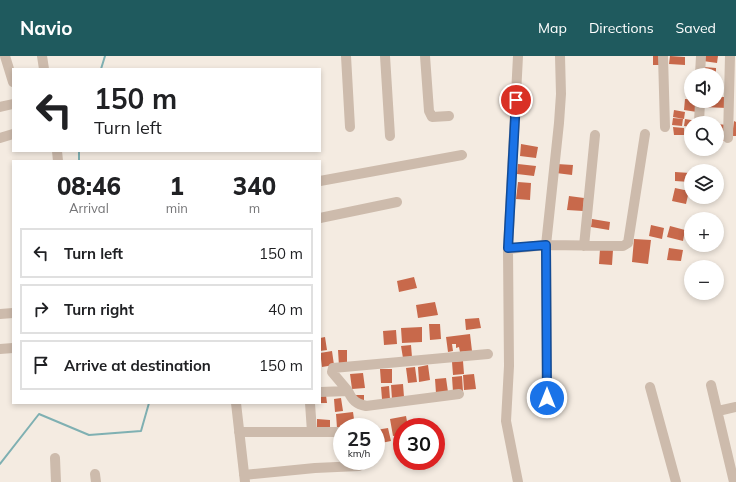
<!DOCTYPE html>
<meta charset="utf-8">
<style>
body{margin:0;font-family:Mulish,sans-serif;background:#f2f2f2;color:#202124;height:100vh;display:flex;flex-direction:column;font-size:15px;white-space:nowrap}
*{box-sizing:border-box;margin:0}
p{font-size:13px;color:#757577}
.icon{flex:none;width:22px;height:22px;fill:none;stroke:currentColor;stroke-width:2;stroke-linecap:round;stroke-linejoin:round}
.map{position:relative;flex:1;overflow:hidden}
.sheet{position:absolute;left:12px;top:104px;width:309px;height:244px;display:flex;flex-direction:column;background:#fff;border-radius:0px;box-shadow:0 2px 6px #0003}
.sheet>*{flex:none}
.top-card{position:absolute;left:12px;top:12px;width:309px;height:84px;border-radius:0px;box-shadow:0 2px 6px #0003;background:#fff;color:#202124;overflow:hidden}
.controls{position:absolute;left:684px;top:12px;display:grid;gap:8px}
.controls a{display:grid;place-items:center;width:40px;height:40px;border-radius:50%;background:#fff;box-shadow:0 2px 6px #0003;font-size:20px}
.speed{position:absolute;left:333px;top:362px;display:flex;gap:8px;font-size:20px;font-weight:700;text-align:center}
.speed>*{display:grid;place-content:center;width:52px;height:52px;border-radius:50%;background:#fff;box-shadow:0 2px 6px #0003;line-height:1}
.speed small{font-size:10px;font-weight:400}
.speed .limit{border:6px solid #d22;background:#fff;color:#111}
.pin{position:absolute;display:grid;place-items:center;width:34px;height:34px;color:#fff;margin:-17px;border:2px solid #fff;border-radius:50%;box-shadow:0 1px 4px #0007}
.me{position:absolute;width:44px;margin:-22px;rotate:0deg;stroke-linejoin:round;filter:drop-shadow(0 0 3px #0008)}
.turn{display:flex;align-items:center;gap:14px;height:84px;padding:0 16px;font-size:18px}
.turn .icon{width:52px;height:52px;stroke-width:2.5}
.turn b{display:block;font-size:28px;line-height:34px}
.eta{display:flex;justify-content:space-evenly;align-items:center;height:68px;text-align:center}
.eta b{font-size:24px;font-weight:800;line-height:28px}
ul{padding:0;list-style:none}
li{display:flex;align-items:center;gap:12px;height:50px;margin:0 8px 6px;padding:0 8px;border:2px solid #e0e0e0;border-radius:0px}
li div{flex:1}
li b{display:block;font-size:15px}
li em{font-style:normal}
header{display:flex;align-items:center;gap:24px;box-sizing:border-box;height:56px;padding:0 20px;background:#1f5a5e;color:#fff}
header strong{font-size:19px}
nav{display:flex;gap:22px;margin-inline-start:auto;font-size:14px}
.map>svg:first-child{display:block}
</style>
<header>
<strong>Navio</strong>
<nav><a>Map</a><a>Directions</a><a>Saved</a></nav>
</header>
<div class="map">
<svg width="736" height="426" viewBox="0 0 736 426">
<rect width="100%" height="100%" fill="#f4ebe1"/>
<g fill="none" stroke-linecap="round" stroke-linejoin="round">
<!-- stream -->
<path stroke="#7fb0b2" stroke-width="2" d="M101,13L105,0
M79,105V95
M0,408L39,358L89,379L141,375L149,347"/>
</g>
<!-- building -->
<path fill="#c8694b" d="M653,0H659L660,9H653Z
M670,0L685,1V9L669,8Z
M704,0H718L717,7L703,5Z
M704,11L716,12V19H703Z
M717,41H727V52L702,51V45H717Z
M685,43H691V45H698L697,56L684,54Z
M674,54L685,56L684,63L673,61Z
M673,62L683,63L682,70L672,69Z
M685,63L697,65L696,67H691V71L684,70Z
M734,65L736,66V80H732Z
M717,68L727,69L726,75L717,74Z
M673,71L684,72V79H674Z
M717,77L725,78V85L717,84Z
M521,88L538,91L536,102L520,100Z
M518,108L536,110L534,120L517,118Z
M557,108L573,109L572,119L556,117Z
M675,116L690,117V126L675,125Z
M518,126L531,127L530,144L516,143Z
M675,132L689,135L686,148L672,145Z
M569,140L584,142L583,155L567,154Z
M592,163L610,166L609,174L591,171Z
M651,169L664,172L662,183L649,180Z
M670,170L685,174L683,185L667,181Z
M634,183L651,184L648,208L632,206Z
M669,192L683,194L681,205L667,204Z
M600,193L613,194L612,209L599,208Z
M414,221L417,232L399,236L397,225Z
M435,246L438,259L418,262L416,249Z
M479,262L481,272L466,274L465,263Z
M429,268H440L441,283L430,284Z
M422,271V286L402,287L401,272Z
M396,274L397,288L384,289L383,275Z
M470,278L472,295L460,296L459,291L456,292V288H452L453,295L448,296L446,281Z
M325,281L327,294L320,295V282Z
M411,289L412,301L403,302L401,290Z
M338,294H347V310H339Z
M332,295L334,309L322,311L321,303H320V297Z
M463,305L464,318L453,319L452,306Z
M428,309L430,324L419,326L418,311Z
M415,311L417,326L408,327L406,312Z
M380,313H392V327H381Z
M363,317L365,332L352,333L350,318Z
M474,318L476,333L464,334L463,319Z
M462,320L463,336H453L452,321Z
M446,322L448,336L436,337L435,323Z
M403,328L404,341L392,343L391,329Z
M389,330L390,343H382L381,331Z
M320,339H326L327,347H320Z
M353,339H364V345H353Z
M341,342L343,355L335,356L334,343Z
M353,356L355,370L337,372L336,358Z
M406,360L408,371H402V379L393,380L390,363Z
M317,363L330,364V372H317Z
M388,372L391,385L376,388V374Z"/>
<g fill="none" stroke-linecap="round" stroke-linejoin="round">
<!-- minor -->
<path stroke="#cdbbac" stroke-width="10" d="M5,0L13,26
M42,0L44,13
M346,0L350,71
M385,0L390,80
M425,0L429,55L432,61L449,60
M663,0L665,71
M700,19L701,0
M0,51L13,48
M699,67L700,45
M0,82L13,78
M728,82L730,0
M57,95L58,105
M320,125L462,99
M320,162L397,146
M584,190L595,79
M508,193L518,0
M0,258L13,257
M0,293L13,292
M711,329L734,426
M650,331L676,426
M348,335L332,316L333,312L488,298
M320,336L348,335C352,344 356,348 366,350L459,338
M547,342L546,189L623,190L628,187L645,78
M236,347L245,426
M310,347L312,376
M718,355L736,351
M239,376H342
M55,402L56,426
M95,418L96,426
M244,419L315,412L359,410
M518,426L506,365L509,310L508,193L546,189L559,67L561,38L560,0"/>
</g>
<g fill="none" stroke-linecap="round" stroke-linejoin="round">
<defs>
<path id="route" d="M516,44L508,192L546,189L547,342"/>
</defs>
<!-- route casing -->
<use href="#route" stroke="#114b97" stroke-width="10"/>
<!-- route -->
<use href="#route" stroke="#1a73e8" stroke-width="7"/>
</g>
</svg>
<div class="controls">
<a><svg class="icon" aria-label="sound" viewBox="0 0 24 24"><path d="M4 9h4l5-4v14l-5-4H4zM17 9q2 3 0 6"/></svg></a>
<a><svg class="icon" aria-label="search" viewBox="0 0 24 24"><circle cx="10" cy="10" r="6"/><path d="M15 15l6 6"/></svg></a>
<a><svg class="icon" aria-label="layers" viewBox="0 0 24 24"><path d="M12 4l9 5-9 5-9-5zM3 14l9 5 9-5"/></svg></a>
<a>+</a>
<a>−</a>
</div>
<div class="speed"><div>25<small>km/h</small></div><div class="limit">30</div></div>
<div class="pin" style="left:516px;top:44px;background:#d93025"><svg class="icon" aria-label="arrive" viewBox="0 0 24 24"><path d="M6 21V4h12l-3 4 3 4H6"/></svg></div>
<svg class="me" style="left:547px;top:342px" viewBox="-20 -20 40 40"><circle r="17" fill="#1a73e8" stroke="#fff" stroke-width="3"/><path d="M0-11L8 9 0 5-8 9z" fill="#fff"/></svg>
<div class="top-card">
<div class="turn"><svg class="icon" aria-label="left" viewBox="0 0 24 24"><path d="M17 20v-9H6M10 6l-5 5 5 5"/></svg><div><b>150 m</b>Turn left</div></div>
</div>
<section class="sheet">
<div class="eta">
<div><b>08:46</b><p>Arrival</p></div>
<div><b>1</b><p>min</p></div>
<div><b>340</b><p>m</p></div>
</div>
<ul>
<li><svg class="icon" aria-label="left" viewBox="0 0 24 24"><path d="M17 20v-9H6M10 6l-5 5 5 5"/></svg><div><b>Turn left</b></div><em>150 m</em></li>
<li><svg class="icon" aria-label="right" viewBox="0 0 24 24"><path d="M7 20v-9h11M14 6l5 5-5 5"/></svg><div><b>Turn right</b></div><em>40 m</em></li>
<li><svg class="icon" aria-label="arrive" viewBox="0 0 24 24"><path d="M6 21V4h12l-3 4 3 4H6"/></svg><div><b>Arrive at destination</b></div><em>150 m</em></li>
</ul>
</section>
</div>
